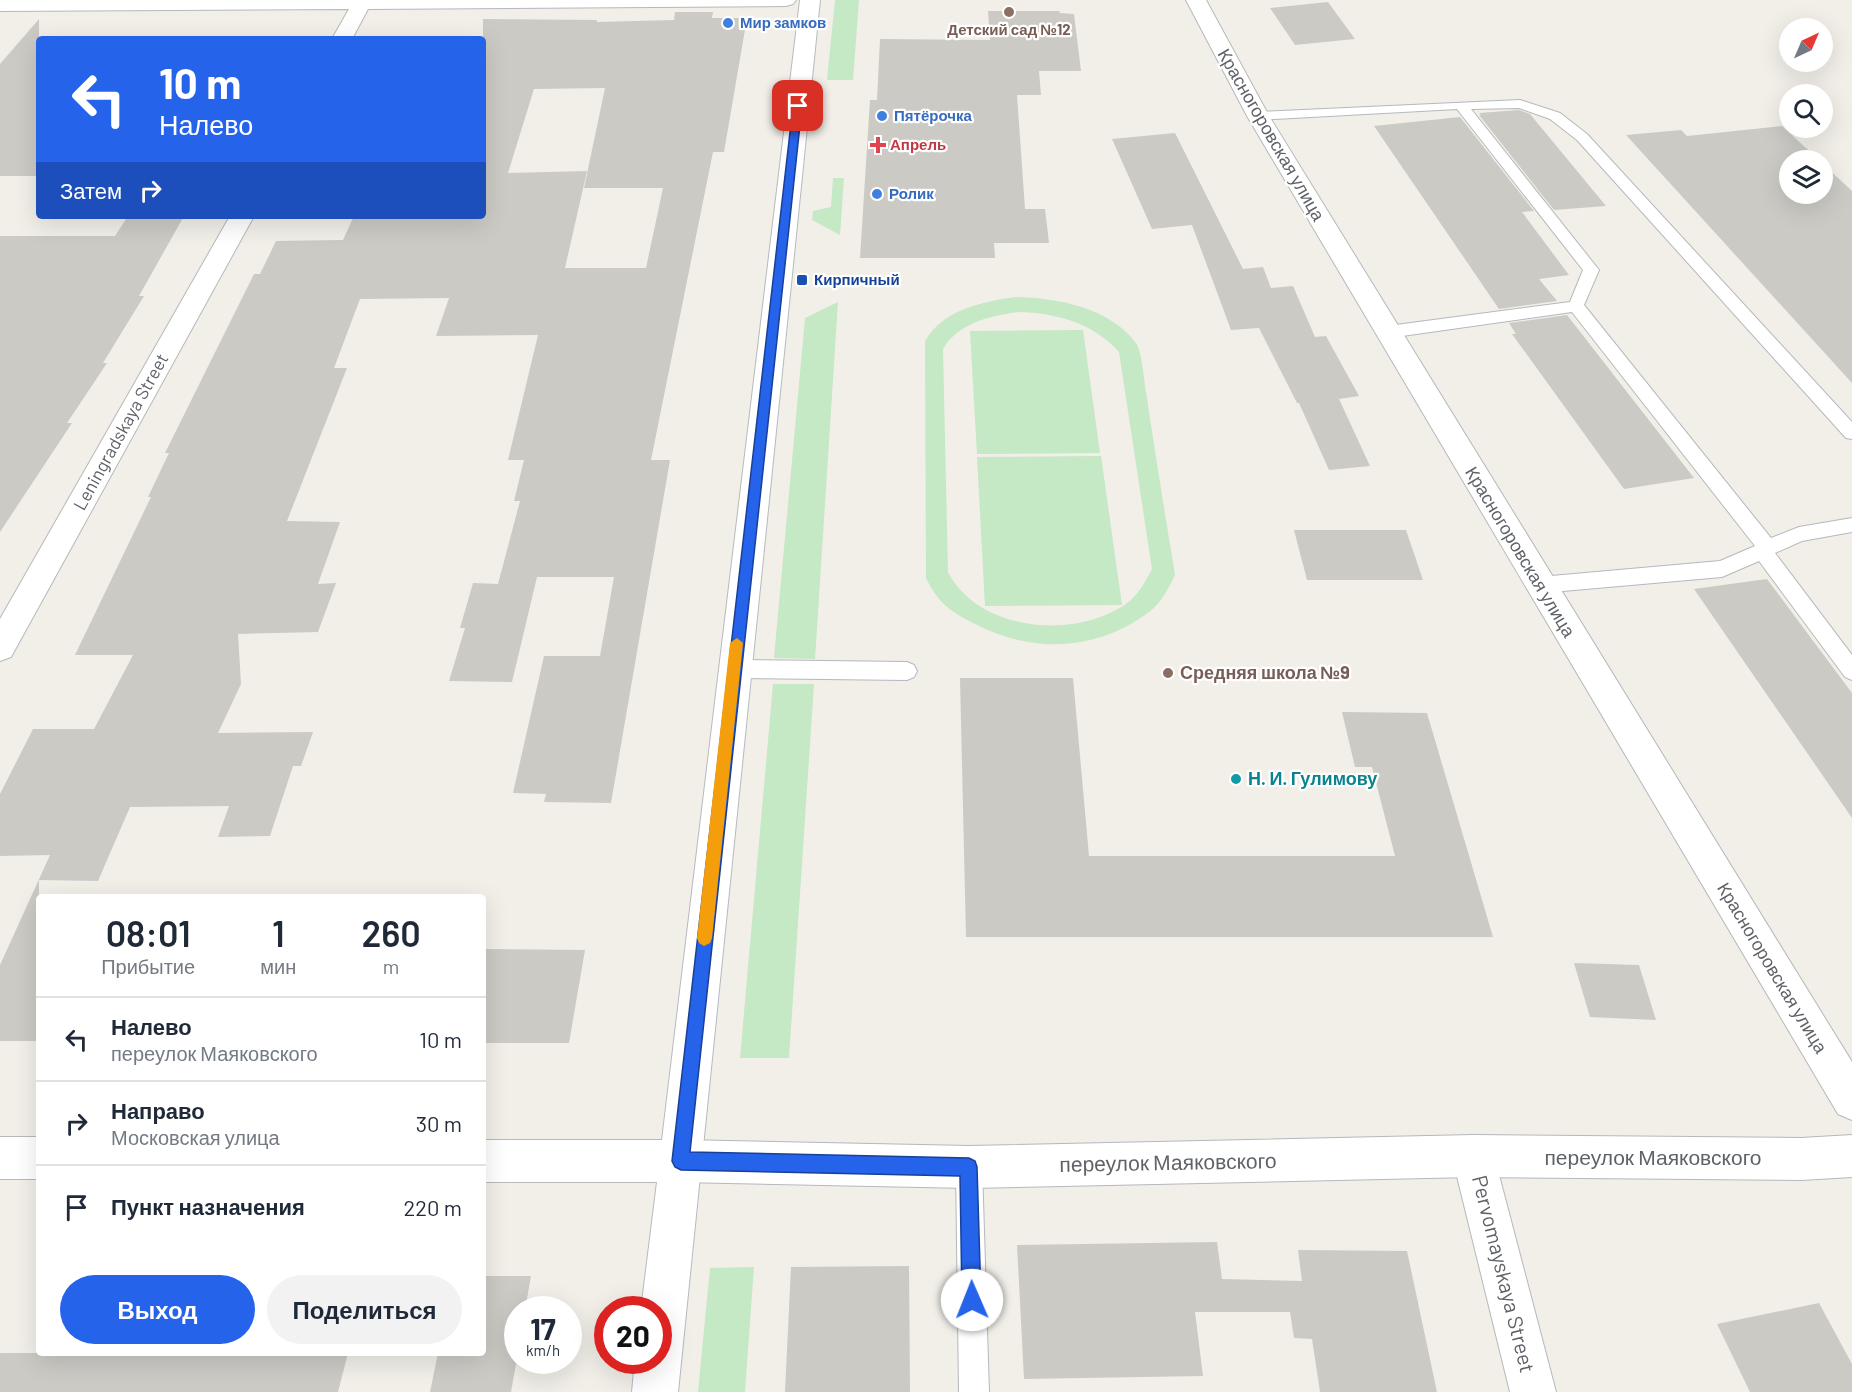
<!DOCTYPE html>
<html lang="ru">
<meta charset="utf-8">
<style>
body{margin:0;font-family:Barlow,sans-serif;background:#f2f2f3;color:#1f2937;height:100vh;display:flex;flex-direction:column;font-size:22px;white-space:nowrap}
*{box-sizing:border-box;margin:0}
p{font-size:20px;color:#747a83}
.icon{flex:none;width:33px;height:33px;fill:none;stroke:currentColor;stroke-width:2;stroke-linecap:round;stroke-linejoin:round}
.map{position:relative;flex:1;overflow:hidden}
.details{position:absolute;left:36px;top:894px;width:450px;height:462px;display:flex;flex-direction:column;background:#fff;border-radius:6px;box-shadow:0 6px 24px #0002}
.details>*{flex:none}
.hud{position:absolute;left:36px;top:36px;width:450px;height:183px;border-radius:6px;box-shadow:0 6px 24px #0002;background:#2563eb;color:#fff;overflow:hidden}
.needle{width:39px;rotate:44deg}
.tools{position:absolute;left:1779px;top:18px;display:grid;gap:12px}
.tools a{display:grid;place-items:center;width:54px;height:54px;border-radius:50%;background:#fff;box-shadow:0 6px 24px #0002;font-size:30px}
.speed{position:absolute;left:504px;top:1296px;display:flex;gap:12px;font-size:30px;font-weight:700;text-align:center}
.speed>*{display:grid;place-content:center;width:78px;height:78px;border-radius:50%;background:#fff;box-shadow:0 6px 24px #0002;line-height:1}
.speed small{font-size:15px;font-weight:400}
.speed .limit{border:9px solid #d22;background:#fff;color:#111}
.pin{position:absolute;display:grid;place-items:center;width:51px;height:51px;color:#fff;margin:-26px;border-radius:12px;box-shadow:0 3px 9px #0006}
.me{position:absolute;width:66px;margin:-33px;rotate:359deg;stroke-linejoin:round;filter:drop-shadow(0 0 4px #0008)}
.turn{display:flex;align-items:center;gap:21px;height:126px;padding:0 24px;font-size:27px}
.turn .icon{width:78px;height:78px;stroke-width:2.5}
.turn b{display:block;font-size:42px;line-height:51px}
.then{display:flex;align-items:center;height:57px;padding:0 24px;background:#0003;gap:12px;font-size:22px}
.eta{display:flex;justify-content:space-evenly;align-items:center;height:102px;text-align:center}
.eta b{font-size:36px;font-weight:600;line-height:42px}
.button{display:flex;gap:12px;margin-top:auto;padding:12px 24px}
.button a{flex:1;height:69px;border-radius:36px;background:#2563eb;color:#fff;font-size:24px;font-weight:600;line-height:69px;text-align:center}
.button a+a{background:#f2f2f3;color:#1f2937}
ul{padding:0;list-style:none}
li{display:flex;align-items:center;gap:18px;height:84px;padding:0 24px;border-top:2px solid #e0e1e3}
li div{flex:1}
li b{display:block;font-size:22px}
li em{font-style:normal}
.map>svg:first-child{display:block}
</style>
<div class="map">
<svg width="1852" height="1392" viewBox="0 0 1852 1392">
<rect width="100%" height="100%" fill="#f1efe8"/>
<!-- green -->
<path fill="#c5e8c5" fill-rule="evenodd" d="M835,0H859L853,80H827Z
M833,178H844L840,235L812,220L813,211L831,207Z
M1015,297C1057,298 1109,307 1136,343C1142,351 1144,381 1146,392C1155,453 1165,514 1175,575C1169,587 1161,604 1149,612C1097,651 1033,654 975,624C951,612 938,603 926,578L925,341C943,310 981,302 1015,297ZM1018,312C1057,313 1093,323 1119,352L1152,569C1146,580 1140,592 1131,600C1081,641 979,633 948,572L943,349C958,323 990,316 1018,312Z
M838,302L815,659L774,658L805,318Z
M1083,330L1100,453L977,454L970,331Z
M1101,456L1122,605L985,606L977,457Z
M773,684H814L789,1058H740Z
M754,1267L745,1392H698L710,1268Z"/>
<!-- building -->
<path fill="#cccac5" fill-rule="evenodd" d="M1328,2L1355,39L1295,45L1270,8Z
M988,11H1059L1060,13L1074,14L1081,71H1039L1041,95H1017L1025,209H1045L1049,243H994L995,258H860L870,100H877L880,39L990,40Z
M675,12H713L712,18H747L724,152H713L651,460H670L611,803L544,802L546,794L513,793L544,656H600L614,577H537L512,682L449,681L465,628H460L473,583L498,584L520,501H514L524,460H508L538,335L436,336L449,298L360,299L334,368H347L287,521L340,522L318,584L336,583L318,632L238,634L241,684L218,733L313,732L301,766H293L270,836L218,837L229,806L130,807L98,881L39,880V1041H0V965L50,855L0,856V794L33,729H94L133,655H75L151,497H148L169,453H165L254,274H260L276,241L343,240L354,216H483V19L597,20V22L674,20ZM605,88L584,188H663L646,268H565L587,171L508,173L534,89Z
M39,19V176H0V64Z
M1519,110L1530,114L1606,206L1554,210L1479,115H1481L1479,113Z
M1460,117L1534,211L1522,212L1569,275L1539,279L1557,301L1499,309L1374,126Z
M1782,126L1819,160H1790V194H1822V163L1852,191V383L1626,135L1681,130L1687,136Z
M1175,133L1243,269L1263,267L1271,288L1293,286L1315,337L1326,336L1359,396L1339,399L1370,466L1329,470L1299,403H1297L1259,328L1231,330L1192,225L1152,229L1112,139Z
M128,216H184L139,296H144L103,363H107L67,423H72L0,532V236H115Z
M1567,315L1694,478L1624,489L1512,334H1516L1509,323Z
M1294,530H1406L1423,580H1307Z
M1767,579L1852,693V818L1694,589Z
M960,678H1073L1089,856H1395L1372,767H1355L1342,712L1427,713L1493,937H966Z
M483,949L585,950L569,1043H483Z
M1574,963L1639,965L1656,1020L1590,1017Z
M1217,1242L1222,1279L1302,1281L1298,1250L1407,1251L1437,1392H1320L1312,1339L1294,1338L1290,1312H1195L1203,1376L1024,1379L1017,1245Z
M909,1266L910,1392H785L791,1267Z
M483,1276H531L525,1310H518V1353L511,1392H430L438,1353H483Z
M1819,1303L1852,1364V1392H1750L1717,1324Z
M0,1353H348L338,1392H0Z"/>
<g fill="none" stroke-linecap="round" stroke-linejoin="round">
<defs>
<path id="service" d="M1520,100L1560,113L1587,134L1852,422V439L1846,438L1577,140L1550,119L1519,108L1471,109L1599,270L1584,305L1771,538L1799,527L1852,518V532L1802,541L1775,553L1852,655V680L1845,677L1759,561L1722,577L1540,593L1533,591L1530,585L1533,579L1540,577L1720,561L1755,546L1572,312L1388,338L1382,336L1380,332L1382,328L1388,326L1570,302L1583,270L1457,109L1258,120L1251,116L1258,112Z
M734,660L907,662L914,665L917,671L914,677L907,680L734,678L727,675L724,669L727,663Z
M969,1154L978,1158L982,1167L989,1392H959L956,1167L960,1158Z"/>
<path id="minor" d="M0,0H796L793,4L786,6L368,9L352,39H332L349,9L0,11Z
M230,216H254L11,657L0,661V619Z
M1473,1135L1488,1141L1494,1156L1556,1392H1510L1452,1156L1458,1141Z"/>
<path id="tertiary" d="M1186,0H1206L1269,116L1852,1062V1120L1838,1114L1247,116Z
M1473,1135L1801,1138L1852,1135V1177L1801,1180L1473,1177L969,1188L681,1182L666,1176L660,1161L666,1146L681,1140L969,1146Z"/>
<path id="secondary" d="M800,0H820L678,1392H632L635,1360H658V1310H641L657,1182H483V1140H662Z
M0,1137H39V1179H0Z"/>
</defs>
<!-- service casing -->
<use href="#service" stroke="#b5b8bc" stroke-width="2"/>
<!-- minor casing -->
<use href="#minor" stroke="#b5b8bc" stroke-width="2"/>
<!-- tertiary casing -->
<use href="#tertiary" stroke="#b5b8bc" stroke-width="2"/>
<!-- secondary casing -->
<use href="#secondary" stroke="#b6babf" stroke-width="2"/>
<!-- service -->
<use href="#service" fill="#fff" fill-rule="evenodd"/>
<!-- minor -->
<use href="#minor" fill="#fff" fill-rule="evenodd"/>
<!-- tertiary -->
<use href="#tertiary" fill="#fff" fill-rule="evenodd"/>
<!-- secondary -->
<use href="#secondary" fill="#fff" fill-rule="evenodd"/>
</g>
<!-- route -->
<path fill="#2563eb" stroke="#184099" stroke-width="1.5" d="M798,104L802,106L690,1152L969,1158L975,1161L977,1167L981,1300L978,1307L972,1309L965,1307L962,1300L960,1176L681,1170L675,1167L672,1161L793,106Z"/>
<!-- slow -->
<path fill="#f59e0b" d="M737,638L743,643L712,938L710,943L704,946L699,943L697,938L730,643Z"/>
<!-- markers -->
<g fill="#8d6e63" stroke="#fff" stroke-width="2">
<circle cx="1009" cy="12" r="6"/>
<circle cx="1168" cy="673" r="6"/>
</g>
<g fill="#3f7fe0" stroke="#fff" stroke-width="2">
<circle cx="728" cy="23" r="6"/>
<circle cx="882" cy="116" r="6"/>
<circle cx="877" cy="194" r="6"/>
</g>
<path fill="#e0444e" stroke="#fff" stroke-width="2" d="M875 136h6v6h6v6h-6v6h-6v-6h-6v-6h6z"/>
<rect fill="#1a4fb4" stroke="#fff" stroke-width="2" x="796" y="274" width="12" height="12" rx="3"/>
<circle fill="#0f9aa8" stroke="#fff" stroke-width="2" cx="1236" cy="779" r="6"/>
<g text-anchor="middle" stroke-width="4.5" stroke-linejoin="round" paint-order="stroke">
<!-- far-shop labels -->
<g font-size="15" font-weight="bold" fill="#366cbe" stroke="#fff" text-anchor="start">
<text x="740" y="28">Мир замков</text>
<text x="894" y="121">Пятёрочка</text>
<text x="889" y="199">Ролик</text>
</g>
<!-- far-education labels -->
<g font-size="15" font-weight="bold" fill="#785e54" stroke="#fff">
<text x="1009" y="35">Детский сад №12</text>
</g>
<!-- far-health labels -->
<g font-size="15" font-weight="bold" fill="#be3a42" stroke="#fff" text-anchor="start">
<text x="890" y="150">Апрель</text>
</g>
<!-- far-transit labels -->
<g font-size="15" font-weight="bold" fill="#164399" stroke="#fff" text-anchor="start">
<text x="814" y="285">Кирпичный</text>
</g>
<!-- street labels -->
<g font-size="18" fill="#5f6368" stroke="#fff">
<text transform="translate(1271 135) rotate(60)" y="6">Красногоровская улица</text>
<text transform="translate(121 432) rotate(-61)" y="6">Leningradskaya Street</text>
<text transform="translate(1520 552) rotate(59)" y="6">Красногоровская улица</text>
<text transform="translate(1772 968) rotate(59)" y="6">Красногоровская улица</text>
</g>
<!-- education labels -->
<g font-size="18" font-weight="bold" fill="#785e54" stroke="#fff" text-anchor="start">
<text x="1180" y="679">Средняя школа №9</text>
</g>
<!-- culture labels -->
<g font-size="18" font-weight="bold" fill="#0d838f" stroke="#fff" text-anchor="start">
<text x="1248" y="785">Н. И. Гулимову</text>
</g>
<!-- near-street labels -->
<g font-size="21" fill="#5f6368" stroke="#fff">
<text x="1653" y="1165">переулок Маяковского</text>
<text transform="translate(1168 1163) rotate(-1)" y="7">переулок Маяковского</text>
<text transform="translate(1503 1274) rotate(76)" y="7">Pervomayskaya Street</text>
</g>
</g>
</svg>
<div class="tools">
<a><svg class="needle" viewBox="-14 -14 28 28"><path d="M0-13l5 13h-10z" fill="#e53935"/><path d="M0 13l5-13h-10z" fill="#747a83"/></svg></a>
<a><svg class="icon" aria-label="search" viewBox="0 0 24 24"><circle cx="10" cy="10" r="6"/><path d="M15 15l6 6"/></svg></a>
<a><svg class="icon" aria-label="layers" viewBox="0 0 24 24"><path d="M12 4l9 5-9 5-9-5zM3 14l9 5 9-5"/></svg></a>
</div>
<div class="speed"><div>17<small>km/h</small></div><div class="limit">20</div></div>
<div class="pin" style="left:798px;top:106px;background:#d93025"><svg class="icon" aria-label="arrive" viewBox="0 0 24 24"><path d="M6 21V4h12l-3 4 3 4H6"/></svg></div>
<svg class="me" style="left:972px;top:1300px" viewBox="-20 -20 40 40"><circle r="19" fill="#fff"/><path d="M0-13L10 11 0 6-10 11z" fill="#2563eb"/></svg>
<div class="hud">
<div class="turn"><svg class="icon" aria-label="left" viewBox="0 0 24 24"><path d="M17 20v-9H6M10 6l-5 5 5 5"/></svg><div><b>10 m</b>Налево</div></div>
<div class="then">Затем<svg class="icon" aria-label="right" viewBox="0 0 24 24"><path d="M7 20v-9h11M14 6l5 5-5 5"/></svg></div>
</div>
<section class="details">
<div class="eta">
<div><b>08:01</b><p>Прибытие</p></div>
<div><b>1</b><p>мин</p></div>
<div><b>260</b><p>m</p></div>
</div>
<ul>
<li><svg class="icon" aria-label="left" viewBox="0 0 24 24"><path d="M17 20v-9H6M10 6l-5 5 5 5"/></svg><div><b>Налево</b><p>переулок Маяковского</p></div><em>10 m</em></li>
<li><svg class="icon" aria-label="right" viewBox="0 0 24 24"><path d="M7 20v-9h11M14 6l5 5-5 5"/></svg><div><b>Направо</b><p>Московская улица</p></div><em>30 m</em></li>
<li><svg class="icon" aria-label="arrive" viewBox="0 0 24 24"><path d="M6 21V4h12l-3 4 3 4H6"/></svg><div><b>Пункт назначения</b></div><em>220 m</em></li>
</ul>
<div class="button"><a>Выход</a><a>Поделиться</a></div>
</section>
</div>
